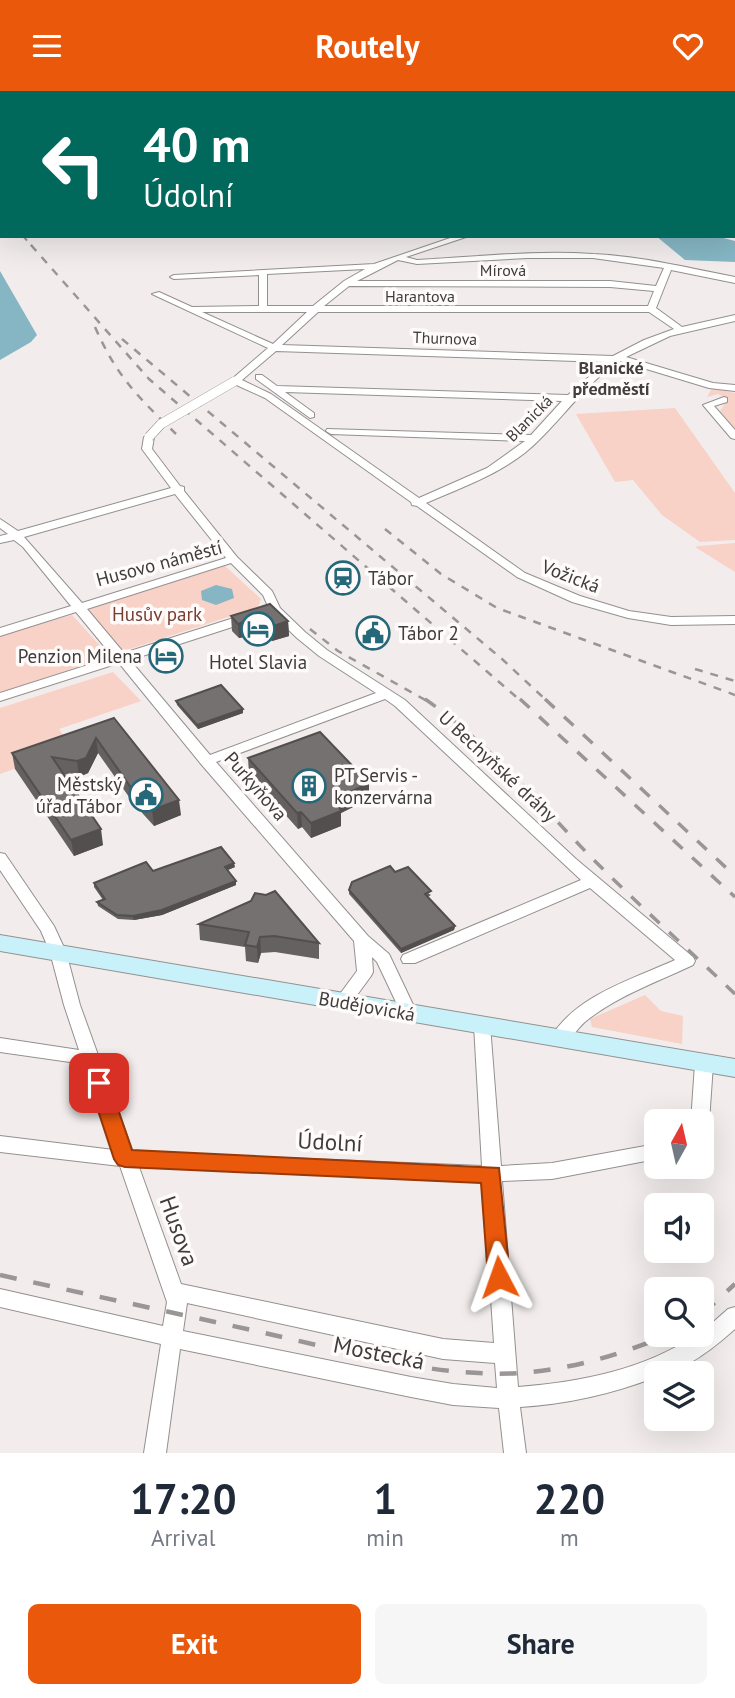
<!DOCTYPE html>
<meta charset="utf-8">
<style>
body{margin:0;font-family:"PT Sans",sans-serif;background:#f6f6f7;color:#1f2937;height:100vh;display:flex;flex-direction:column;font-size:26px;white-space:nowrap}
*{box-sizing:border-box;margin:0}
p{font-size:23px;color:#747a83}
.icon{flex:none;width:38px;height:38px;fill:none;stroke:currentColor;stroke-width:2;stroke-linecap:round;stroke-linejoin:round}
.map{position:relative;height:1362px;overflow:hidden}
.panel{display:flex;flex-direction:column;background:#fff;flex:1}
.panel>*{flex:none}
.banner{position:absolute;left:0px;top:0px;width:735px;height:147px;box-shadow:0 7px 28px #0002;background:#00695c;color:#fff;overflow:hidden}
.needle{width:46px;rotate:8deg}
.controls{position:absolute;left:644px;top:1018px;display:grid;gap:14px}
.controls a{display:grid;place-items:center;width:70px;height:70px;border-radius:10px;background:#fff;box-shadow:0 7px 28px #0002;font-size:35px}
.pin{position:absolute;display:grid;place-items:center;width:60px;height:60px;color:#fff;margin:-30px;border-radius:14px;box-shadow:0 4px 10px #0006}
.me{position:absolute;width:77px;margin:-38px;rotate:356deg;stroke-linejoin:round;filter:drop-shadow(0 0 5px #0008)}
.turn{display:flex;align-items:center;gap:24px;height:147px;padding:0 28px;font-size:32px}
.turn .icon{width:91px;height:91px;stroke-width:2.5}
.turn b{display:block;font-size:49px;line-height:60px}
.eta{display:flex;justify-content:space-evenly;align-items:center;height:119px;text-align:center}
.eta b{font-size:42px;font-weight:600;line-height:49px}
.action{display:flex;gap:14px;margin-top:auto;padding:14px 28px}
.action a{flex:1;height:80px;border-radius:10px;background:#ea580c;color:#fff;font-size:28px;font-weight:600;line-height:80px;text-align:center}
.action a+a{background:#f6f6f7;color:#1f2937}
header{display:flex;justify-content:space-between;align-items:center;height:91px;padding:0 28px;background:#ea580c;color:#fff;font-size:32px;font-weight:600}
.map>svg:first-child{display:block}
</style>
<header><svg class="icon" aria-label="menu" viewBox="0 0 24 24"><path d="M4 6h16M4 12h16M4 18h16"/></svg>Routely<svg class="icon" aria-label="heart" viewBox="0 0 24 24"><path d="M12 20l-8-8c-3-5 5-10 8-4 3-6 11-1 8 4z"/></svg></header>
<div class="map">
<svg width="735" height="1362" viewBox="0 0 735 1362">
<rect width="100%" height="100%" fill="#f2edec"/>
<!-- green -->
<path fill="#f8d1c7" d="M712,297L735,302V338L720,320L728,308L718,303L707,306Z
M675,317L735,402V449L700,451L662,424L633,389L615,391L576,323Z
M735,452V481L695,456L699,455Z
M224,474L261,508L258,516L127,559L120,558L88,519L105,509L108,511Z
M72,524L105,560L106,566L0,602V544Z
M113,581L141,610L59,638L73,657L0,683V617Z
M645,904L661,920L683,925L682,953L592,936L590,928Z"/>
<!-- water -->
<path fill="#86b6c4" d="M656,145H716L735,150V171L685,169Z
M0,180L37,244L31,251L0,269Z
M216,494L232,498L234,507L216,514L202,509L201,500Z"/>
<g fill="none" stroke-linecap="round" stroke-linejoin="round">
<defs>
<path id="minor" d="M231,0L241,2H233Z
M367,0H374L376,2H368Z
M396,0H427L391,2Z
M485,0H492L493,2H486Z
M611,0H618L609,2Z
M681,0H688L689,2H682Z
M733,15H735V19H733Z
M733,39H735V43H733Z
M456,145H469L406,166L417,169C475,166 534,159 593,163C641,165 688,177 735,186V192L671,179L656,217L682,236L735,224V230L670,245L626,266L713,292L735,294V300L709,297L620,270C587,291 566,323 539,349C509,380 465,395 426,412L525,482L580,505L629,520L671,526L735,525V533L671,534L628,527L572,511L517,486L417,415L412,414L411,411L265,307L232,292V288L268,257L152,203L159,201L192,216L259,215V184L174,188L170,186L174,184L374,173ZM527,167H593L664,177L656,195L610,190H357L398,169L417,173ZM365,178L344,190L313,215H267V183ZM349,195L610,196L654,200L648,215H324ZM202,221H307L273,253ZM318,221H649L674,238L644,249L613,265L282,254ZM276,260L606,271L568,304L277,295L262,284H256V288L310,327L314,326V322L285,301L562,310L531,344L327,338L326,340L331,343L525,350L487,377L419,407L271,303L242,289Z
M724,306L727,307V311L714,315L735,339V348L731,347L703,314Z
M149,343L154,346L152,358L180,395L184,396V400L237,466L272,500L280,517L305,541L327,559L405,609L576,768L693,866L695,870L693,874C657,891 617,905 586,930C576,938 567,957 553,953L550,948C574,905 633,888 675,869L590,797L415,872H403L401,868L403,864L581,789L395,615L385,608L216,671L368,845L389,863L417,922L415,926L409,928L403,926L377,871L372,866L373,881L371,885L349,915L343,917L337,915L335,911L337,907L357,880L354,850L201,673L119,572L0,610V602L113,566L76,521L0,545V537L71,515L23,456L14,449L0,452V445L8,443L0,437V428L18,440L171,397L142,358L144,346ZM175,403L226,467L82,512L24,446ZM231,472L263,504L271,522L297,547L319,565L376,602L210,664L130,569L251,530L253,527L251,524H243L124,562L87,518Z
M0,762L5,763L54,835L66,861L80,914L133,1061L482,1075L474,934L476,929L482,928L488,929L490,934L501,1075L552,1072L656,1053V1068L552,1088L502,1090L518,1296C581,1291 643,1279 696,1244H702V1241L728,1218L735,1216V1238C716,1255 682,1283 656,1283V1286C612,1303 567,1313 520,1316L526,1362H504L499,1317L453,1314L411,1306L180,1258L166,1362H144L161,1253L0,1216V1198L163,1235L167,1211L120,1075L0,1061V1045L114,1059L84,973L0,961V947L79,959L64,914L50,861L41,840L0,779ZM139,1076L483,1090L494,1252L443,1248L181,1193ZM187,1212L443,1268L495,1272L497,1297L453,1293L411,1286L183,1240Z
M704,966L710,968L713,973L709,1031L706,1036L702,1038V1031H691L695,973L698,968Z"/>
<path id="secondary" d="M564,0H572L573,2H565Z
M733,111H735V118H733Z
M0,844L735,968V986L0,860Z"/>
</defs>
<!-- minor casing -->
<use href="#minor" stroke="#94908f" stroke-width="2"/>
<!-- secondary casing -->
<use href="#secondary" stroke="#94908f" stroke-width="2"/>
<!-- minor -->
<use href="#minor" fill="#fff" fill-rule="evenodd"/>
<!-- secondary -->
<use href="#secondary" fill="#c9f1fa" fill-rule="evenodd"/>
<!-- rail-far3 -->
<path stroke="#999695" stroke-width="2" stroke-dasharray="6 6" stroke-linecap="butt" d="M0,108L2,111
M23,145L32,155"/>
<!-- rail-far2 -->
<path stroke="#999695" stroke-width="2.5" stroke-dasharray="8 8" stroke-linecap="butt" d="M31,154L149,288L521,610
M95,236C117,286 138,306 176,343
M122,248L502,568L547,610
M385,438L441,483L497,517L735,604
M310,538L338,560L427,610
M695,578L735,590"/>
<!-- rail-far1 -->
<path stroke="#999695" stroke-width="3.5" stroke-dasharray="13 13" stroke-linecap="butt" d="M425,608C487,651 536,709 588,763C635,811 686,856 735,903
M520,608L735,806
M545,608L735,785"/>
<!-- rail -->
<path stroke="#999695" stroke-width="4.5" stroke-dasharray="17 17" stroke-linecap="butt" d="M0,1184C90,1204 180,1223 269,1243C350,1261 436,1287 520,1282C573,1278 619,1264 668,1244
M702,1223L735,1193"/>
<defs>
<path id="minor-bridge" d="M149,346L161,333L235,290"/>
</defs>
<!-- minor-bridge casing -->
<use href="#minor-bridge" stroke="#94908f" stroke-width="10" stroke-linecap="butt"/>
<!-- minor-bridge -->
<use href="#minor-bridge" stroke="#fff" stroke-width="9"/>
</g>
<!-- wall -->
<path fill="#656160" d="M231,525L288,530L289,545L272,550L261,546L249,550L244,546L239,547L232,540Z
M176,610L243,618V622L198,638L177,614Z
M114,627L181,724L154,735L134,713L98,662L88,682L79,686L63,683L103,754L74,765L15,678L12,662Z
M248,667L369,692V708L341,722V735L311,747L302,736L298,738L249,683Z
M235,776L228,779L236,790V794L162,824L134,829L118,828L98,815L97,811L103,809L94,796V792L153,780Z
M395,781L431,804L428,806L455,835L454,839L401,862L349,803V799Z
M199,833L319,852V868L275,861L261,862L258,872L246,870L245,856L200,849Z"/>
<!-- shaded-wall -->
<path fill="#524f4e" d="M288,530L289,545L272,550L271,536Z
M243,531L244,546L239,547L238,533Z
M261,532V546L249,550L248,536Z
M243,618V622L198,638L197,634Z
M96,647L98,662L88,682L79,686L77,670Z
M369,692V708L341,722V735L311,747V732L336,708Z
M179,709L181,724L154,735L152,719Z
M301,721L302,736L298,738L297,722Z
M101,738L103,754L74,765L71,749Z
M234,772L235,776L225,780V776Z
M236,790V794L162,824L134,829L133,825Z
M455,835L454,839L401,862V858Z
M260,846L261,862L258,872L257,856Z"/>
<!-- building -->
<path fill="#757170" stroke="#524f4e" stroke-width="2" d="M270,513L288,530L271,536L261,532L248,536L243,531L238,533L231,525Z
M221,594L243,618L197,634L176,610Z
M114,627L179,709L152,719L132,698L96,647L86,667L77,670L52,666L101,738L71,749L12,662Z
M320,641L369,692L336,708L341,720L311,732L301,721L297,722L248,667Z
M221,756L234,772L225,776L236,790L162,819L133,825L117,824L97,811L105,808L94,792L146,771L153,780Z
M390,775L395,781L408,776L431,800L425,803L455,835L401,858L349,799L352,791Z
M275,800L319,852L274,845L260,846L257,856L245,854L249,841L199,833L251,810L255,802L266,804Z"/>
<!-- route -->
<path fill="#ea580c" stroke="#983908" stroke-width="2" d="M99,984L106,986L109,992L132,1059L499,1077L510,1186L507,1193L499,1196L491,1193L488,1186L481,1092L125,1076L118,1074L114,1068L89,992L92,986Z"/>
<!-- icons -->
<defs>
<symbol id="station-ring" viewBox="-11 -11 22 22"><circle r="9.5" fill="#fffbfa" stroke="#246879" stroke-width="1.5"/><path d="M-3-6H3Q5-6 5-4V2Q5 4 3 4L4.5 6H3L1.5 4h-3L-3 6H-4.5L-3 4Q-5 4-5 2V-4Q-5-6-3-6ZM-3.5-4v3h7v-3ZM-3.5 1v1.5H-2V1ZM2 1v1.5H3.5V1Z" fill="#246879"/></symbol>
<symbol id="hotel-ring" viewBox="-11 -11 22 22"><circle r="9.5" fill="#fffbfa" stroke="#246879" stroke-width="1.5"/><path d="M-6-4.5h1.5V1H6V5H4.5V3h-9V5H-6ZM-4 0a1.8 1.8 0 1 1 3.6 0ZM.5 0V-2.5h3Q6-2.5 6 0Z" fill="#246879"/></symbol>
<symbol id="civic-ring" viewBox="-11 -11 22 22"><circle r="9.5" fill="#fffbfa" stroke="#246879" stroke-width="1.5"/><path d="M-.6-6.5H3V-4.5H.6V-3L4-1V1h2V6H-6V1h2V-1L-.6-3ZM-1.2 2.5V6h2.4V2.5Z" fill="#246879"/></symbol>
<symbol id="building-ring" viewBox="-11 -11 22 22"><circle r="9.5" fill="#fffbfa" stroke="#246879" stroke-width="1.5"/><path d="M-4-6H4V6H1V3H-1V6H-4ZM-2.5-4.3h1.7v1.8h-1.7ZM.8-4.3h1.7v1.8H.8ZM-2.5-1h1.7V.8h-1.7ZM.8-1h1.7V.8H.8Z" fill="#246879"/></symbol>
</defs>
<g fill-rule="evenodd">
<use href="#station-ring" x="324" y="468" width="38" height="38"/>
<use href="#hotel-ring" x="239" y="519" width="38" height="38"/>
<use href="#civic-ring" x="354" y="523" width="38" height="38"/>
<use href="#hotel-ring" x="147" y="546" width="38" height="38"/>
<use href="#building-ring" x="290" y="676" width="38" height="38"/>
<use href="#civic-ring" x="127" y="685" width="38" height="38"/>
</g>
<g text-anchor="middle" stroke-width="7" stroke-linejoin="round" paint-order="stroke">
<!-- far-street labels -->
<g font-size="16" fill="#3e3c3c" stroke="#fffbfa">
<text x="503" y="185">Mírová</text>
<text x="420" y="211">Harantova</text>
<text transform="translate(445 247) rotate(2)" y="6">Thurnova</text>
<text transform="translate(529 327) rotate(-45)" y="6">Blanická</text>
</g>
<!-- far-neighbourhood labels -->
<g font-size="18" font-weight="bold" fill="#433f3e" stroke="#fffbfa">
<text x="611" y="283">Blanické<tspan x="611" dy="21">předměstí</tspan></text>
</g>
<!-- street labels -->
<g font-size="19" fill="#3e3c3c" stroke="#fffbfa">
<text transform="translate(159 472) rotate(-15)" y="7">Husovo náměstí</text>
<text transform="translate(571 485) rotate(21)" y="7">Vožická</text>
<text transform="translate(498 675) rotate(43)" y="7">U Bechyňské dráhy</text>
<text transform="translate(256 695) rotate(49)" y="7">Purkyňova</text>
<text transform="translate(367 915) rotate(10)" y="7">Budějovická</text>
</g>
<!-- poi labels -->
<g font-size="19" fill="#3e3c3c" stroke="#fffbfa" text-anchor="start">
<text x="368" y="494">Tábor</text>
<text x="398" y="549">Tábor 2</text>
<text x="142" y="572" text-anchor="end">Penzion Milena</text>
<text x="258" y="578" text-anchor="middle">Hotel Slavia</text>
<text x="334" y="691">PT Servis -<tspan x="334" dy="22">konzervárna</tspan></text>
<text x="122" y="700" text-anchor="end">Městský<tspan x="122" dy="22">úřad Tábor</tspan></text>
</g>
<!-- park labels -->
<g font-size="19" fill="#763c2f" stroke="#fffbfa">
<text x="157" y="530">Husův park</text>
</g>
<!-- near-street labels -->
<g font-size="23" fill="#3e3c3c" stroke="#fffbfa">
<text transform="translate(330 1051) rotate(3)" y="8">Údolní</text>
<text transform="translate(179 1140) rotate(70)" y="8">Husova</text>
<text transform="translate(379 1262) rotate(11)" y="8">Mostecká</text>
</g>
</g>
</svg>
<div class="controls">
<a><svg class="needle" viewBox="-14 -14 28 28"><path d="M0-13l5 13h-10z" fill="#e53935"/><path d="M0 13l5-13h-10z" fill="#747a83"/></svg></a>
<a><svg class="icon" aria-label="sound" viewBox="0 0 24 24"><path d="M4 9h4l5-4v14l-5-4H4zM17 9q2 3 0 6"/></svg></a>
<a><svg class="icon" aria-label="search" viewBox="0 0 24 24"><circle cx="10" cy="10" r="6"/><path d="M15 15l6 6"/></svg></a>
<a><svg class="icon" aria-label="layers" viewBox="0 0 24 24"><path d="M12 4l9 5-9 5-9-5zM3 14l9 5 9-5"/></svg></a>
</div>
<div class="pin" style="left:99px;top:992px;background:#d93025"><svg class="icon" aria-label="arrive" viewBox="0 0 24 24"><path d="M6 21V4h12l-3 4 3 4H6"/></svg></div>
<svg class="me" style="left:499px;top:1186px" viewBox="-20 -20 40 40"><path d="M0-17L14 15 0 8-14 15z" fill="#ea580c" stroke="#fff" stroke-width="4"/></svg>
<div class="banner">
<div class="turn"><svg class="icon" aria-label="left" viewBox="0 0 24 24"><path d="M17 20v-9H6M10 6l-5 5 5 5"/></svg><div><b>40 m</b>Údolní</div></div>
</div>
</div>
<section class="panel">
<div class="eta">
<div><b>17:20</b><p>Arrival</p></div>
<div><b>1</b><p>min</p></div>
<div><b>220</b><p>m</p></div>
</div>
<div class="action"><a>Exit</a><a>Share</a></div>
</section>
